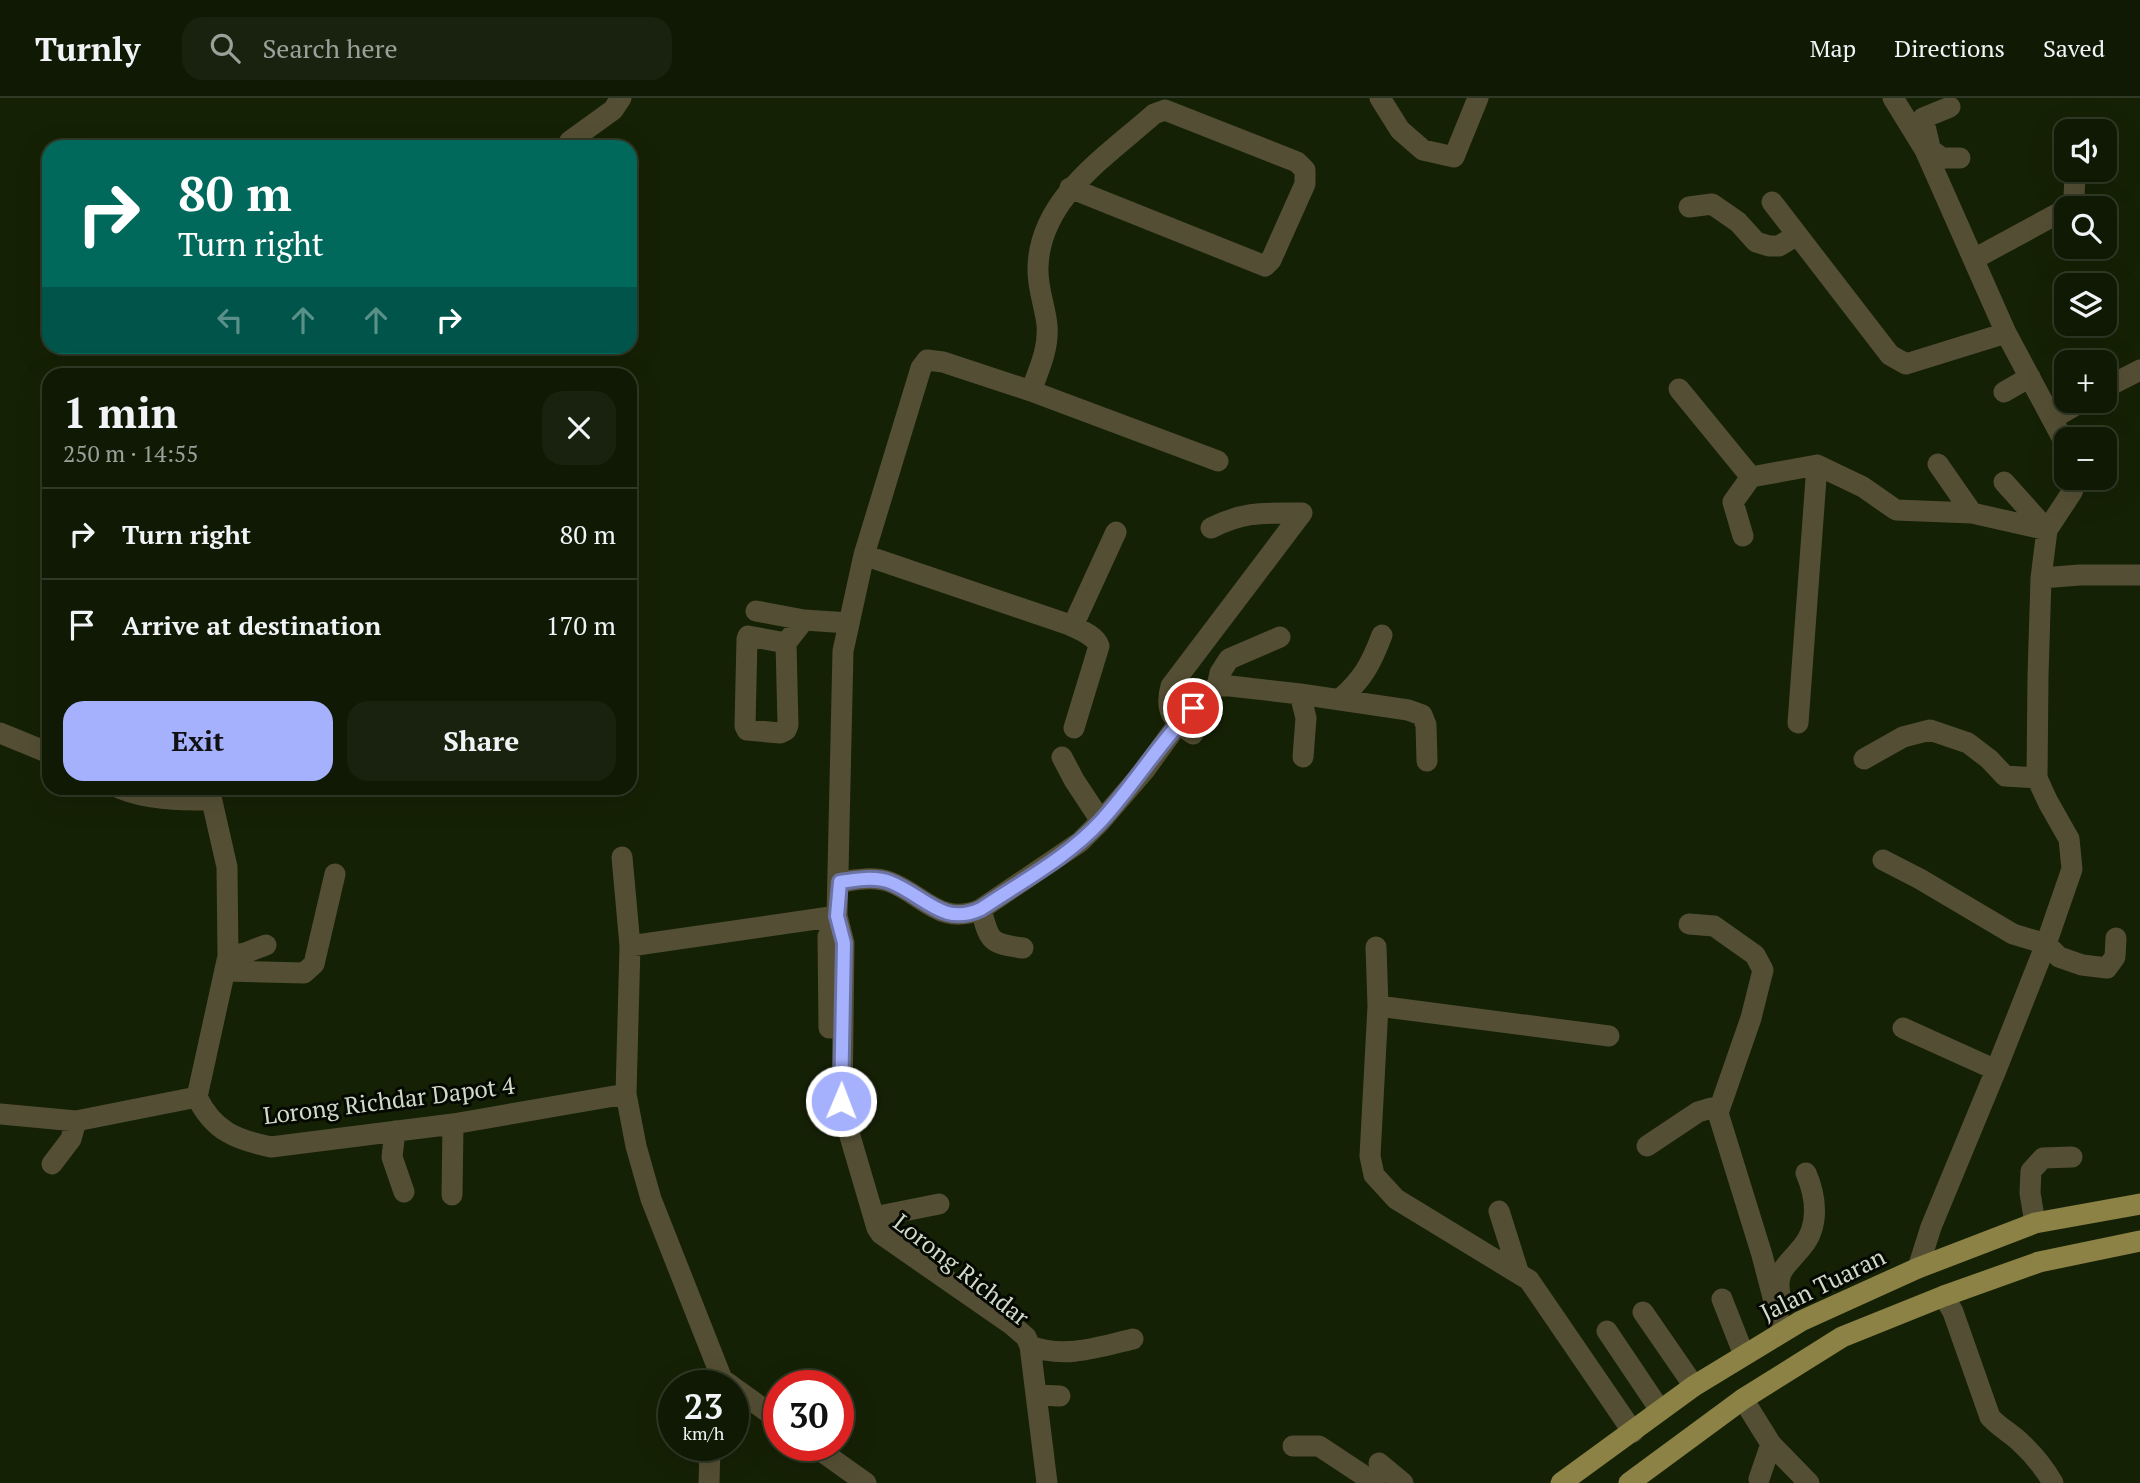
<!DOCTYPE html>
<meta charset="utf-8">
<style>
body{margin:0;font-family:"PT Serif",serif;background:#19220e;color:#f1f3f6;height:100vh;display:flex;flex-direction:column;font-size:26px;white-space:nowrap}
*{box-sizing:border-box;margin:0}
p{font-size:23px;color:#9ca09a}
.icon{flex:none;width:38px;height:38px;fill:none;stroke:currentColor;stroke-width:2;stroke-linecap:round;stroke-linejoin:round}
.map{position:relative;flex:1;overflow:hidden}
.drawer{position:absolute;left:42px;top:270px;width:595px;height:427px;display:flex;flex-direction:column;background:#101904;border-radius:21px;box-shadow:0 7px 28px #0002,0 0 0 2px #303826}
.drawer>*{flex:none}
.hud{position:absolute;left:42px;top:42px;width:595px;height:214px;border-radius:21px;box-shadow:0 7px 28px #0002,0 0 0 2px #303826;background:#00695c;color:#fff;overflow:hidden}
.tools{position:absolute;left:2054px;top:21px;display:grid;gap:14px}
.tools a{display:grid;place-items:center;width:63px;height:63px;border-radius:14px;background:#101904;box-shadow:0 7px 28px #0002,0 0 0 2px #303826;font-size:35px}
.speed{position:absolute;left:658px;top:1272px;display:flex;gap:14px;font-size:35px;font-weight:700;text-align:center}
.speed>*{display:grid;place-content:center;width:91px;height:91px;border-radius:50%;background:#101904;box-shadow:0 7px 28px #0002,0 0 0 2px #303826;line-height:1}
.speed small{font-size:18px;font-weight:400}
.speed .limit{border:10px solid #d22;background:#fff;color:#111}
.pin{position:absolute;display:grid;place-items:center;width:60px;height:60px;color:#fff;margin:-30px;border:4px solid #fff;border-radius:50%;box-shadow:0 2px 7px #0007}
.me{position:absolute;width:77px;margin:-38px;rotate:1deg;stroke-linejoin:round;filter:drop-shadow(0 0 5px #0008)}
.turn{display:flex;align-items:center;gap:24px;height:147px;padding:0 21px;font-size:32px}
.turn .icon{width:91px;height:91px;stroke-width:2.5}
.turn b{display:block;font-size:49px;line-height:60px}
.lanes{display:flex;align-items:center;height:66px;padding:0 21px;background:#0003;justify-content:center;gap:35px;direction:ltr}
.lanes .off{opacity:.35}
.round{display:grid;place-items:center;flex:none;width:74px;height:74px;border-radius:21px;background:#19220e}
.summary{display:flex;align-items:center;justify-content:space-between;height:119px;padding:0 21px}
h1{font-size:42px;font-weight:700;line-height:52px}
.button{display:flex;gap:14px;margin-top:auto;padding:14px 21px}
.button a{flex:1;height:80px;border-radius:21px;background:#a5b1fc;color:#111;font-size:28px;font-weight:700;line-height:80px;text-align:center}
.button a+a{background:#19220e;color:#f1f3f6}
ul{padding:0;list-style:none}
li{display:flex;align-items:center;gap:21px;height:91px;padding:0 21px;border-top:2px solid #303826}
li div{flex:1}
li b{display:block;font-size:26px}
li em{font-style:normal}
header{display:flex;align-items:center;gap:42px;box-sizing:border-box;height:98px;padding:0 35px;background:#101904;border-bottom:2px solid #303826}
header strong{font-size:33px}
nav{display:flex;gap:38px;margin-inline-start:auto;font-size:24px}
.search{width:490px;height:63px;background:#19220e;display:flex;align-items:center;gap:18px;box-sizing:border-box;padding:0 24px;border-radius:21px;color:#9ca09a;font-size:26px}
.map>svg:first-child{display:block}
</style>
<header>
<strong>Turnly</strong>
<div class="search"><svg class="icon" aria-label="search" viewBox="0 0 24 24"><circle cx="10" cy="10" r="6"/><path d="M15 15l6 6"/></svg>Search here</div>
<nav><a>Map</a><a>Directions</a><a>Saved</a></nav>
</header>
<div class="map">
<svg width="2140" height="1385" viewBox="0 0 2140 1385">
<rect width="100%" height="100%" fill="#152105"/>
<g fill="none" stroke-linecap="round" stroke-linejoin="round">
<!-- minor -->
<path stroke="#544f34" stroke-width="21" d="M1380,0L1400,32L1423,52L1454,59L1478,0
M1893,0L1925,52L2006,235L2067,349
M1929,45L1923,20L1950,9
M566,49L570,43L613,12L621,0
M1931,52L1942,60H1960
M1772,104L1890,257L1906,266L2006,235
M1689,109L1712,106L1738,124L1756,144L1769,148H1779L1797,137
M2079,149H2080
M1974,161L2068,110L2074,100L2075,76
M2105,290L2140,272
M1679,291L1751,379L1817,367L1863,389L1896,412L1972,415L2047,432L2004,384
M1031,293C1039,271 1049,251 1047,227C1045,207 1037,190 1038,169C1040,100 1107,58 1154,16L1165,12L1297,64L1305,72V86L1271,162L1265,168L1070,90
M2004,294L2030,279
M2052,321L2083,303
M1938,366L1972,415
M1211,430C1245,413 1264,415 1302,415
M1743,438L1733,404L1751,379
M864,457L1070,527L1076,521L1116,434
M2041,480L2080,477H2140
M756,513L804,522L849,525
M1070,527C1080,532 1095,537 1099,548L1074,630
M786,545L748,538L747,541L745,628L747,632L780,635L786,632L788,627L786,545L804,522
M1217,588L1220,575L1229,561L1280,539
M1300,596L1306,620L1303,659
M1340,601C1363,581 1371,566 1382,537
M1798,625L1817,367
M0,635L49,655
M1193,636C1173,623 1164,613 1171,588L1302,415
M1062,659L1074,682L1101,723
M1864,661L1903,639L1930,632L1968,645L1989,661L2005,678L2037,680
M119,690C148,702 179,702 211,702
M209,690L227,769L228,858L197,999C213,1033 237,1042 271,1049L453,1026L626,996
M622,759L630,848L626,996L636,1048L651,1101L722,1281L732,1288
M1883,762L1920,781L2013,836L2046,846L2059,859L2082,867L2107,870L2115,859L2116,840
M840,784C856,782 874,778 890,784C924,797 941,829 981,811L1080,744L1101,723L1144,673L1178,626L1207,595L1217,588H1230L1300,596L1408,612L1422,617L1426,627L1427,663
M981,811C989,843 990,846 1023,850
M1689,826L1714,828L1755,857L1763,872L1751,920L1718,1015L1762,1157L1782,1234
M630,848L837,818
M1376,849L1378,908
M228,858L245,855L266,847
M226,873L304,875L314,866L335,776
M829,930L828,839L837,818
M1903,930L1996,972
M1609,938L1378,908L1370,1058L1374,1077L1396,1101L1529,1182L1633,1334
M0,1016L76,1023L197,999
M395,1033L392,1059L404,1094
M1647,1048L1698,1014L1711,1010
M52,1066L71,1041L76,1023
M452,1097L453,1026
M1499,1113L1518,1173
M874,1119L939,1106
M2035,1125L2030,1095L2031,1073L2043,1060L2072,1059
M1918,1170L1931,1129L1996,972L2046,846L2072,771L2069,741L2048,704L2037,680L2038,578L2041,480L2047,432L2072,394L2077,380
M1944,1198L1953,1214L1990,1319C2000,1330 2011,1335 2021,1345C2033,1356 2045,1371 2053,1385
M1722,1201L1744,1257
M1781,1202C1774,1172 1786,1169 1802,1149C1820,1128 1816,1098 1806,1075
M1643,1214L1694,1288
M1607,1233L1660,1312
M1030,1248C1065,1261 1099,1249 1133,1241
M733,1289L779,1322
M1037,1297L1060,1298
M1743,1301L1771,1346L1809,1385
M814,1348L866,1385
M1293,1348H1319L1375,1385
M1379,1365L1403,1385
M1759,1381L1771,1346
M709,1385L710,1348
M1047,1385L1030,1248L1026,1239L1012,1227L881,1136L877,1130L842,1011L844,845L837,818L843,553L864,457L921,270L927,262L943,264L1031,293L1218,363"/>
<!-- major -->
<path stroke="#8c8246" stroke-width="21" d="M1561,1385L1694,1288L1801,1223L1918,1170L2035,1125L2140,1106
M1629,1385L1743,1301L1842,1239L1944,1198L2039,1164L2140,1143"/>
</g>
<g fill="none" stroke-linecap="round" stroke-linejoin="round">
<defs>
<path id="route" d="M841,1003L844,845L837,818L840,784C856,782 874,778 890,784C924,797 942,829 981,811C1021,784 1068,759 1101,723C1134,687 1159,645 1193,610"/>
</defs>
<!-- route casing -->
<use href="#route" stroke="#6b73a4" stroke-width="18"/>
<!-- route -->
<use href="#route" stroke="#a5b1fc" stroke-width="12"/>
</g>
<g text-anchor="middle" stroke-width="6" stroke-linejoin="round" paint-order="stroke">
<!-- street labels -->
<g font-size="24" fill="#d1dac9" stroke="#050901">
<text transform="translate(389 1003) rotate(-7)" y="8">Lorong Richdar Dapot 4</text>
<text transform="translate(961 1172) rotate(38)" y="8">Lorong Richdar</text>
<text transform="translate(1823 1187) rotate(-26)" y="8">Jalan Tuaran</text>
</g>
</g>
</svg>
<div class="tools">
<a><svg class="icon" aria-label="sound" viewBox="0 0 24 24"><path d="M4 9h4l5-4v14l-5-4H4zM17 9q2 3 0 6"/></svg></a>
<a><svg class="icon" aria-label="search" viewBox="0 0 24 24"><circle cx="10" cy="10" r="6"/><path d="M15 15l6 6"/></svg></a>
<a><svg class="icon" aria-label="layers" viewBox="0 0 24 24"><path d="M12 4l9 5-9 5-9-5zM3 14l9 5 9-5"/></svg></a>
<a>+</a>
<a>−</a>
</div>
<div class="speed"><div>23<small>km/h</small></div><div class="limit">30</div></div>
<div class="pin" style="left:1193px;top:610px;background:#d93025"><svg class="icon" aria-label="arrive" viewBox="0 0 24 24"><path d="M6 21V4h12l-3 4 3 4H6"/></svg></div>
<svg class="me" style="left:841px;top:1003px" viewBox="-20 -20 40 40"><circle r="17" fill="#a5b1fc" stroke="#fff" stroke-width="3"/><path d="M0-11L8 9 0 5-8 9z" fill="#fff"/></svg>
<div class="hud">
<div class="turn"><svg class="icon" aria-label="right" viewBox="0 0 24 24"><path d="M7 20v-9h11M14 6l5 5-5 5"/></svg><div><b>80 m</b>Turn right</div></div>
<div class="lanes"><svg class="icon off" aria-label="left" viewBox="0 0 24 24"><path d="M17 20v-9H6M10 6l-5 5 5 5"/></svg><svg class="icon off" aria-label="ahead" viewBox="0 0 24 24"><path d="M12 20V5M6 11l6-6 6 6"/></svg><svg class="icon off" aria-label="ahead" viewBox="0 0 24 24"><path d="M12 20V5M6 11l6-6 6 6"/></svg><svg class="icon" aria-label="right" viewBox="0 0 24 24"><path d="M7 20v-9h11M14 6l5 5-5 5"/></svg></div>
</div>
<section class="drawer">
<div class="summary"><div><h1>1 min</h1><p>250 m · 14:55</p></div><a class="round"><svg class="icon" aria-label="close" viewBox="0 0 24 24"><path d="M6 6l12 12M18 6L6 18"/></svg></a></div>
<ul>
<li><svg class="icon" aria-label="right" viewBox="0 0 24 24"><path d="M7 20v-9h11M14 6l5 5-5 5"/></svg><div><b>Turn right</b></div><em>80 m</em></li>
<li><svg class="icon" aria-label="arrive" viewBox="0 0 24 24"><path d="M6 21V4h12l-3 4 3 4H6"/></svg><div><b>Arrive at destination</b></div><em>170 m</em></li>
</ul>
<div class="button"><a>Exit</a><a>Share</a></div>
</section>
</div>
